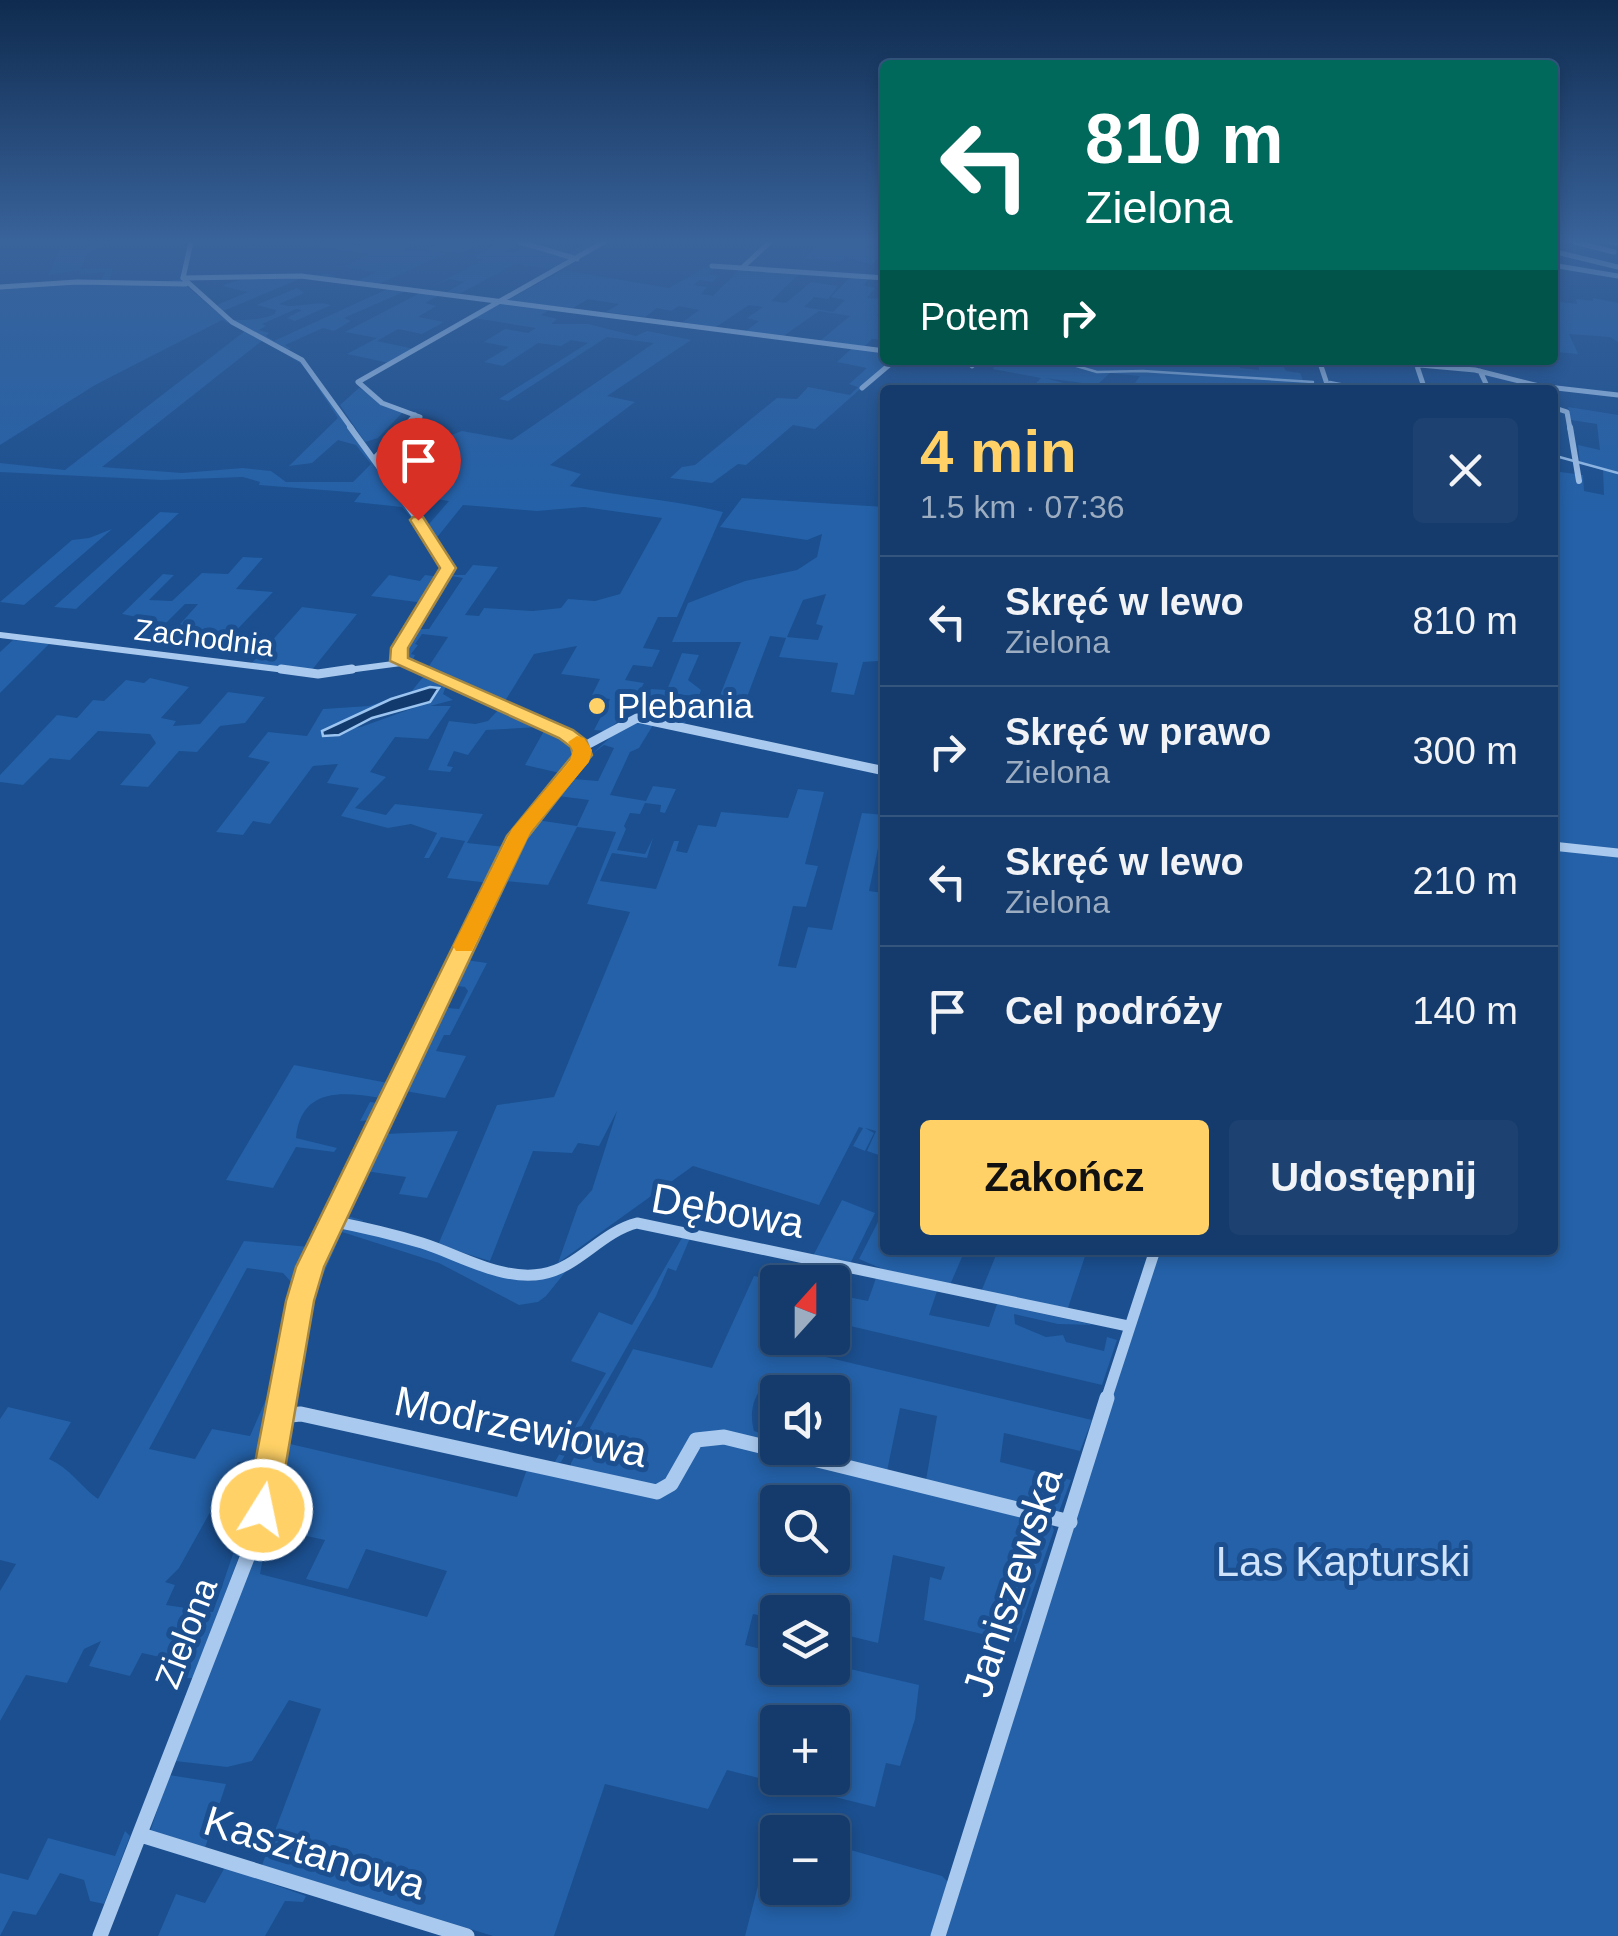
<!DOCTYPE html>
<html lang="pl">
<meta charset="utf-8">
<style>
body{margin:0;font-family:Arial,sans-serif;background:#1d4271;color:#f1f3f6;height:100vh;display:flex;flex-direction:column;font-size:38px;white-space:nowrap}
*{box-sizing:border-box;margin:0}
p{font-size:32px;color:#9dadc1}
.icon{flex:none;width:55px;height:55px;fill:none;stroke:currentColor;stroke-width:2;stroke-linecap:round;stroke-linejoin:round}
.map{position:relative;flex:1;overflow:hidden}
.details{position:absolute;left:880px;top:385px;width:678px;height:870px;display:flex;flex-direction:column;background:#143b6b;border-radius:10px;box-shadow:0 5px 15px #0003,0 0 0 2px #33557e}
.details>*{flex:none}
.top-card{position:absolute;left:880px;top:60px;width:678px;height:305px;border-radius:10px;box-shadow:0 5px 15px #0003,0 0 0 2px #33557e;background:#00695c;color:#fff;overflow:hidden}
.needle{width:65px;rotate:21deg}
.buttons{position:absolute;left:760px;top:1265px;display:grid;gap:20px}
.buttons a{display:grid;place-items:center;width:90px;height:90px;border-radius:10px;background:#143b6b;box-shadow:0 5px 15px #0003,0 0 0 2px #33557e;font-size:50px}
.pin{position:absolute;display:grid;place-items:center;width:85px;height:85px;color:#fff;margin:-102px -42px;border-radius:50% 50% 50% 0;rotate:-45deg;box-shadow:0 0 10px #0007}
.pin .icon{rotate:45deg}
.me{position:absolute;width:110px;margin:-55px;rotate:10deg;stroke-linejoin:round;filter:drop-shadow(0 0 8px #0008)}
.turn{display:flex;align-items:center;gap:35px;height:210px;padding:0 40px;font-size:45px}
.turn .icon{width:130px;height:130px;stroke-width:2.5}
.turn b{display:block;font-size:70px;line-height:85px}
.then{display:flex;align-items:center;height:95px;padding:0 40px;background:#0003;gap:20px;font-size:38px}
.round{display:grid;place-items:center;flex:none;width:105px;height:105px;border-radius:10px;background:#1d4271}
.head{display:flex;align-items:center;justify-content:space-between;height:170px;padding:0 40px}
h1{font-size:60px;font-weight:600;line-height:75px;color:#ffd166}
.primary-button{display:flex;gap:20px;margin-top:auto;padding:20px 40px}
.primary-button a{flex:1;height:115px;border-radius:10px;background:#ffd166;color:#111;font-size:40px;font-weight:600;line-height:115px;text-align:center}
.primary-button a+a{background:#1d4271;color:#f1f3f6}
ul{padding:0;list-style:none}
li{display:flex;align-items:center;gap:30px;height:130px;padding:0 40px;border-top:2px solid #33557e}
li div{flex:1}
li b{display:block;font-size:38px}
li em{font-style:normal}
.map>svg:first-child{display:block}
</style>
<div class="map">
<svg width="1618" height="1936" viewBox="0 0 1618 1936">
<rect width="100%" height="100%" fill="#1b4f8f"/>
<!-- green -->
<path fill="#2461a8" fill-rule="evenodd" d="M98,242H111L87,253L81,269L113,268L109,282L150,284L180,279L188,248L183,283L231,324L222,320L95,385L0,445V287L102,279L105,272L81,274L80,270L48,275L60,250H85Z
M293,242L360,246L368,242H417L404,250L427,251L444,242L476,245L459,253L437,251L446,254L376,285L353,283L376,272L343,267L370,254Z
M502,242H519L505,252L513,253L527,245L525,242H543L536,246L566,255L589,242H602L557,270L515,264L461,293L447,292L464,282L449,279L427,289L483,260L473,257Z
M822,242L855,246L859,242H875L869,249L884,251L872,265L845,257L841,262L804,258Z
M716,267L709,274L720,276L712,282L700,280L693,285L707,287L701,294L713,296L742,267L801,272L771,301L786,303L811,282L838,286L828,299L814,297L804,307L833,312L845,300L831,297L850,277H853L885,279L883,286L877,285L882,279L870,278L863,285L875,288L867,298L885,299L877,316L885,317V340L872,339L864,347L820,341L850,316L819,311L782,337L732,330L746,331L759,321L747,318L763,307L749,305L716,327L683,322L699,310L679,306L671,311L657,308L645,317L606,312L619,304L588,299L573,308L526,303L553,308L541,315L557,319L551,324H588L636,336L647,331L691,340L607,396L635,402L550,465L581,474L570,486C621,497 672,499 723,512L677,617H658L643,648L660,650L652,667L633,665L625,680L644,683L627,714L606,731L594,730L610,699L591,697L600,679L561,674L577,646L534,654L505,701L537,717L535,718L413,666L427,669L448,637L422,634L415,644L418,645L411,654L415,655L412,662L401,659L400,652L438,593L417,629H429L463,578L451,576L442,588L451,565L437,542L450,556L453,575H465L473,565L498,567L465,615L479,616L484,608L533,611L561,608L568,599L595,601L620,594L662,518L584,507L537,511L463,505L435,540L418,517L428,525L449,501L429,498L417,512L379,459L415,422V414L451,435L462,431L512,440L654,343L607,337L508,401L499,399L588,343L571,340L561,346L538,343L503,366L484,362L509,347L484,342L505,329L528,333L536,328L474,318L563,270L669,288L704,268Z
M326,273L345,281L302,278L223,311L214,302L217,305L248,292L222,286C254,271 292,285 326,273Z
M392,287L410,289L344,318L351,321L334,331L323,328L285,345L291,349H288L232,320C246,320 261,320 275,314L276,310L257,305L297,288L304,293L279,304C299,310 311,300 331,305L295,321L287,318L302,310L296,309L262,324L266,326L259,330L269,333L266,336L274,341Z
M424,291L443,293L425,303L436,306L418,317L444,322L422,334L398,329L377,341L414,349L389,363L347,354L377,338L345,332Z
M1593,298L1618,303V342L1610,337L1569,334L1578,354L1557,352V358H1553V301L1577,304L1576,299L1593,301Z
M245,331L303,364L423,531L402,507L354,502L361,493L259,485L260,482L243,477L162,480L0,472V463L65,470ZM263,340L303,365L338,418L289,466L312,463L338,440L356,445L371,464L353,482H286L271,471L243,468L182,473L102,467Z
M852,348L885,352V360H893L815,429L793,425L746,465L738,464L712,483L670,478L682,467L695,465L777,398L797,399L808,387L850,395L858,387L849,384L867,368L837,362Z
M977,360H1239L1240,368L1259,370L1258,361L1281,362L1286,371L1300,373L1303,380L1313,381L1316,390H1202L1201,385L1183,383V390H1130L1140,376L1110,373L1097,385L1045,378L1067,384L1061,390H1030L1041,378L993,369L997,362Z
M359,388L403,412L378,438L365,442L340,405Z
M1568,407L1618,415V1936H942L1086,1463L1160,1250H1552L1553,471L1583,475L1584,491L1604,495L1603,470L1580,463L1578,445L1600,450L1597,424L1571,420Z
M742,498L885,507V647L878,661L863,662L854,695L831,692L838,663L779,657L786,638L770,636L744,705L717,703L741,642H672L688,603L745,581L797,570L817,557L822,534L807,540L720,527ZM826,594L816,624L823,626L818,640L787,637L803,600Z
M160,512L179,513L76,609L54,607Z
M112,529L24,605L0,602L72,540L89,538Z
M243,557L263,558L236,589L273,592L231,636L174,631L198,604H185L166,623L122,614L163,574L174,575L149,600L172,601L202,573L228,574Z
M389,575L420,581L425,575L441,577L424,603L371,596Z
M302,607L357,614L311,671L251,664Z
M13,640L49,644L0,693V652Z
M682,653L699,655L688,680L701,690L699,696L684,695L680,706L693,708L684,724L660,719L670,701L646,696L651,689L667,690Z
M423,677L446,686L443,694L453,700L430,706H451L428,739L395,737L370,772L386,777L355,808L386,815L395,804L483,814L467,843L506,847L489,883L447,878L465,841L441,837L429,858H424L437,833L411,824L388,828L341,816L359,788L327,783L338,764L313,766L270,824L253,821L243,835L216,832L270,762L248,757L268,732L307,736L323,709L369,706L411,692ZM430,687V702L361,727L323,731L391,699Z
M150,678L189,687L161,718L176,721L173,726L200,724L228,692L265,697L245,723L220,726L197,752L179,751L148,787L120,785L156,743L150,734L98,731L70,760L50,758L23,785L0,782V775L57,715L77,718L93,700L104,701L126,680L144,683Z
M499,709L540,727L486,730L468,755L454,751L447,766L453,767L450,772L428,770L449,721L475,724L488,721Z
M637,720L653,725L639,748L630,752L610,795L646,801L653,786L676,789L665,813L660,812L661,805L645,803L640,814L630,813L624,826L626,829L617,850L645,854L653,838L647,858L612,853L600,881L656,889L674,841H679L676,851L687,853L698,825L716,827L721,812L788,818L798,789L824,792L805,864L818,866L806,907L793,906L778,966L796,968L808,927L832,930L862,813L885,815L869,891L883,893L885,889V1157L867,1151L876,1131L865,1128L874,1133L865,1151L853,1146L863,1128L859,1127L819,1205L693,1166L558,1263L578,1206L592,1190L617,1111L599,1146L578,1143L572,1153L533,1151L490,1261L438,1245L497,1105L554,1097L630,912L587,904L616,832L577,827L548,885L504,881L498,891L494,890L521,835L537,820L577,826L589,800L558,796L545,812L540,811L577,770L581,771L574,779L598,781L614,748L604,745L591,755L626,723Z
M545,729L566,739L576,749L574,760L564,774L525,765Z
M466,960L487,963L450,1035H444L436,1051L466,1056L445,1098L405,1091L406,1087L401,1084L445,1000L449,1001L448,1008L459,1009L468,991L465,987L457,986L452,994H448Z
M294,1065L388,1083L399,1066L373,1120L360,1121L370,1102L379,1103L380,1098C343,1092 301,1087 296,1138L337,1148L334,1152L296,1147L273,1188L226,1180Z
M382,1122L387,1123L383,1134L458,1131L427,1198L399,1194L406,1177L365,1171L344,1215L365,1221L341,1218L371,1149H375L372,1145Z
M842,1200L875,1213L850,1264L813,1256Z
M885,1208V1250H965L950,1285L892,1273L859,1259Z
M337,1226L419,1246L520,1280L534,1281L571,1265L546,1296L538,1302L519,1305L439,1263L342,1232L312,1300L295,1405L324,1413L284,1407L307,1290L332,1228Z
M683,1236L690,1238L676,1271L668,1268L656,1296L561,1462L553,1465L606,1373L571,1361L599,1312L632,1325Z
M244,1241L310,1247L296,1282L292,1283L283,1273L247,1268L149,1449L195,1459L212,1429L250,1436L281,1365L246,1538L193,1678H186L191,1664L142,1653L130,1676L89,1666L101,1641L84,1649L67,1683L26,1675L0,1721V1591L16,1564L0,1560V1419L8,1407L71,1422L49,1459C71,1469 79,1485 98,1499ZM258,1461L245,1505L249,1508L213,1612L166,1605L175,1585L165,1582L179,1568L238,1462Z
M998,1250H1087L1068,1308L981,1292Z
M877,1275L938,1288L929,1315L989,1327L997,1304L1094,1325L1058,1324L1014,1314L1015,1324L1046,1337L1063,1335L1066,1342L1104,1351L1107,1337L1117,1340L1102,1385L833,1322V1294L868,1301Z
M754,1276L783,1282H778V1338H805L804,1345L813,1347V1354L1092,1420L1080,1451L1004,1433L1000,1462L1071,1480L1058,1514L926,1480L937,1416L900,1408L887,1471L822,1454L824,1448H832L833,1416L839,1393L776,1377C755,1387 748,1409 754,1431L777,1439V1444L1049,1519L1054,1530L1015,1642L924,1620L930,1577L941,1580L945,1567L893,1555L878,1643L833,1632L832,1612H778L777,1619L753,1614L745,1645L777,1653L778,1668L833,1665L919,1685L915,1719L900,1766L886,1763L875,1807L727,1770L708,1809L605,1784L554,1936H493L262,1865L321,1709L289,1700L252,1761L227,1767L175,1761L261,1537H267L260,1574L427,1617L447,1571L366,1549L348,1589L306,1579L325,1540L266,1527L264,1522L284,1422L290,1420L286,1443L517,1497L527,1469L650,1496L668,1495L570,1470L571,1463L633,1349L712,1368ZM778,1502H832V1558H778ZM778,1722H832V1778H778Z
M169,1775L226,1784L205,1848L150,1832Z
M773,1828L790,1832H778V1888H832L833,1845L942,1876L948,1882L932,1936H745Z
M125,1831L130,1836L104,1904L90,1901L84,1880L60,1873L36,1915L13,1911L0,1936V1873L28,1880L48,1838L115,1856Z
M225,1867L306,1896L303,1902L285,1901L265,1936H158L176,1894L205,1903Z"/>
<!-- water -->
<path fill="#123a6d" stroke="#9cc4f0" stroke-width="2.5" d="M430,687L439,688L430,702L372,718L339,735L323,736L322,731L391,699Z"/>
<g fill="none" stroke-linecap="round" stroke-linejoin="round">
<!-- stream -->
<path stroke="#9cc4f0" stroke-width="2.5" d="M1056,360L1097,372L1143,371L1313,382
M1330,382L1370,390
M1552,455L1618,473"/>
<!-- minor-far4 -->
<path stroke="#a9c9ee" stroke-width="5" d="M520,242L577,259
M1574,242L1614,252
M1612,242L1618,243
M1552,251L1618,267
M1552,265L1618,276
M712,266L885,278
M743,267L770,242
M183,278L232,322L302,360L352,429
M183,278L301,276L885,351
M183,278L191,242
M0,287L77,282L186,284
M969,360L972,366
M1319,360L1329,390
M1365,360L1475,370L1539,386L1618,395
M1416,363L1425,390
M1480,371L1489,390
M862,388L895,360
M1552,407L1567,412L1570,429
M420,417L382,403L358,382L604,242
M403,429L415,415"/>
<!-- minor-far3 -->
<path stroke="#a9c9ee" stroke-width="6" d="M350,427L444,556L447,574L399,648V661L424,672
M1570,427L1579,481
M374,459L405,427
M0,635L302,672
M333,672L401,663"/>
<!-- minor-far2 -->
<path stroke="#a9c9ee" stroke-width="9" d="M281,669L318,674L352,669
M418,669L566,734L581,748
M581,748L637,718L885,771
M1552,846L1618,853
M445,988L518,836L579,762L581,748"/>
<!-- minor-far1 -->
<path stroke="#a9c9ee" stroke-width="11" d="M331,1221C362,1227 392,1234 422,1243C460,1255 501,1281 542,1274C578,1268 601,1232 637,1223L1128,1326
M282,1400L310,1267L446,986
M1106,1400L1155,1250"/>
<!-- minor -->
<path stroke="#a9c9ee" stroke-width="15" d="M279,1416L301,1414L657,1492L671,1484L696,1440L724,1437L1070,1522
M141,1835L467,1936
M100,1936L252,1545L283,1398
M938,1936L1107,1398"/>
</g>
<!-- sky -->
<linearGradient id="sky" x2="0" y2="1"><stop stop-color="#0f2b4f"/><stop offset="0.47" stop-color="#39639b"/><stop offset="1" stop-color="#39639b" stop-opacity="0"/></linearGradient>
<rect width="1618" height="513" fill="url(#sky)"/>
<!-- route -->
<path fill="#ffd166" stroke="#a68842" stroke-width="2.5" d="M413,517H423L456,568L408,648V658L573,730L586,740L592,755L527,838L324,1267L314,1301L278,1510L273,1522L262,1526L250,1522L246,1510L286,1301L296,1267L507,836L573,755L571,747L559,738L390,661L391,648L440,568L410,520Z"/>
<!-- slow -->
<path fill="#f59e0b" d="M577,736L584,738L592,750L589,762L531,831L472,951H456L453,946L512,829L570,761L573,750L568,742Z"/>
<!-- markers -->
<circle fill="#ffd166" stroke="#1b4f8f" stroke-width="4" cx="597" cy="706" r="10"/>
<g text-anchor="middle" stroke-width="10" stroke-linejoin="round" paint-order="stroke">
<!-- far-street labels -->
<g font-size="30" fill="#fff" stroke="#1b4f8f">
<text transform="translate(204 638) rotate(7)" y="10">Zachodnia</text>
</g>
<!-- poi labels -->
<g font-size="35" fill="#fff" stroke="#1b4f8f" text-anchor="start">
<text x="617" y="718">Plebania</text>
</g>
<!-- street labels -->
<g font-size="35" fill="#fff" stroke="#1b4f8f">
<text transform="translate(186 1633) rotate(-69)" y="12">Zielona</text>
</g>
<!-- near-street labels -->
<g font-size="42" fill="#fff" stroke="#1b4f8f">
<text transform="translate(728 1210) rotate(10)" y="15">Dębowa</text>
<text transform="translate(521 1426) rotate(12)" y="15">Modrzewiowa</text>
<text transform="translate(1012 1582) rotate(-72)" y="15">Janiszewska</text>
<text transform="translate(315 1852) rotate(17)" y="15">Kasztanowa</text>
</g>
<!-- near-park labels -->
<g font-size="42" fill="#cfe3fa" stroke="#1b4f8f">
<text x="1343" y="1576">Las Kapturski</text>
</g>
</g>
</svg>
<div class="buttons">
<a><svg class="needle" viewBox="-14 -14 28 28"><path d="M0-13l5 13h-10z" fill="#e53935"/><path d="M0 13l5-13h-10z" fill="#9dadc1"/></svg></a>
<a><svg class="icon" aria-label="sound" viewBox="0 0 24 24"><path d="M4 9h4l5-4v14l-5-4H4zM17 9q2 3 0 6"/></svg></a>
<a><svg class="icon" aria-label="search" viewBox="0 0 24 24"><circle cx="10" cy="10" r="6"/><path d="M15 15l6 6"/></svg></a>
<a><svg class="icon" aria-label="layers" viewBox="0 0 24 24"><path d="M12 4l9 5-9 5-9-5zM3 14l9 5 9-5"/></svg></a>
<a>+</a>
<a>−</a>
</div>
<div class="pin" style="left:418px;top:520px;background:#d93025"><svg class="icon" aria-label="arrive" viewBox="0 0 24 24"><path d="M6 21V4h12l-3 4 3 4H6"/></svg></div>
<svg class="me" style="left:262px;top:1510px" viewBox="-20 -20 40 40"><circle r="17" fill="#ffd166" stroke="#fff" stroke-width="3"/><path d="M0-11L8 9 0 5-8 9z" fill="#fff"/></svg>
<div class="top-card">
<div class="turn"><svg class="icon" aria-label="left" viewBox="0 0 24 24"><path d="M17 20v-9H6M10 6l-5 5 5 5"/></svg><div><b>810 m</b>Zielona</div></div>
<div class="then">Potem<svg class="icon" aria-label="right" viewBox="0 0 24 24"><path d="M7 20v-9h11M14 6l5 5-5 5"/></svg></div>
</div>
<section class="details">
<div class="head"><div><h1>4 min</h1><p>1.5 km · 07:36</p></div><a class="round"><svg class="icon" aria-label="close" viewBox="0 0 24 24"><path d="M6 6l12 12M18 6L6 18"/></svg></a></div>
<ul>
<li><svg class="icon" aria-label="left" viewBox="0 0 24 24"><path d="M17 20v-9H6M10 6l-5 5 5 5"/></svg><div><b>Skręć w lewo</b><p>Zielona</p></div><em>810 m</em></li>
<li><svg class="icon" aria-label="right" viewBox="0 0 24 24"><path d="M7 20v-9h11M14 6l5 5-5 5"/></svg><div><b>Skręć w prawo</b><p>Zielona</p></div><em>300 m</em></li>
<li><svg class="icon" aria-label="left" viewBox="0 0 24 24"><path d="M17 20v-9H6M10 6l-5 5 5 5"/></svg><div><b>Skręć w lewo</b><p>Zielona</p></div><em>210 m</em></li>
<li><svg class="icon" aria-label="arrive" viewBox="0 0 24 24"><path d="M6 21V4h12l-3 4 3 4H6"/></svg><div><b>Cel podróży</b></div><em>140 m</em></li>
</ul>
<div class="primary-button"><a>Zakończ</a><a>Udostępnij</a></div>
</section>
</div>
